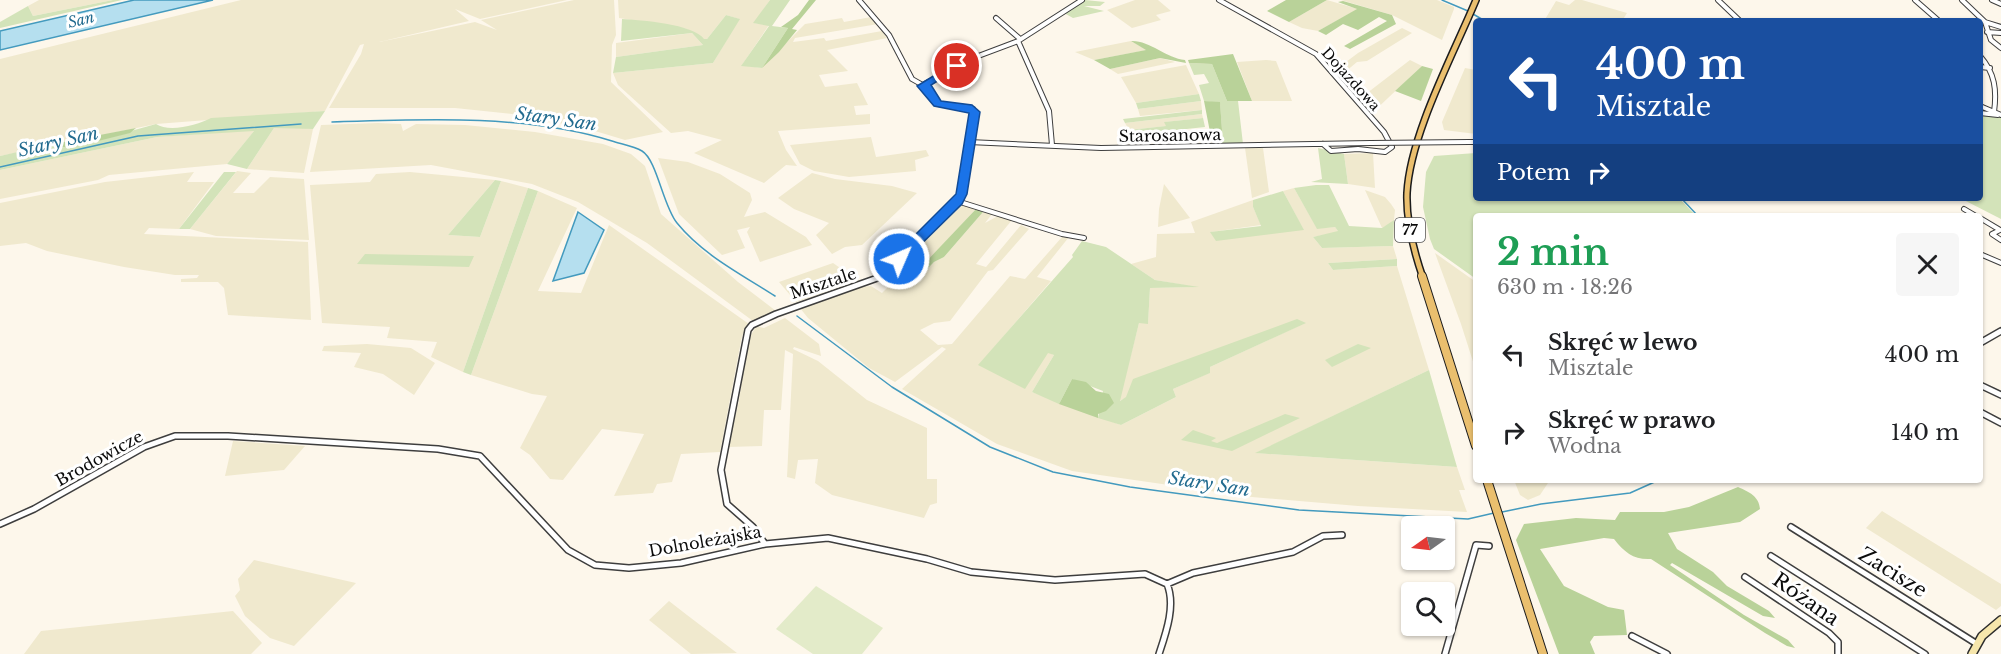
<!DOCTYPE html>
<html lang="pl">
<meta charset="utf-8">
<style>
body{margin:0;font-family:"Libre Baskerville",serif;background:#f6f6f6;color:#202124;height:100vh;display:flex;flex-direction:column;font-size:22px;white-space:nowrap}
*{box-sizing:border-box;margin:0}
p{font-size:20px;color:#757577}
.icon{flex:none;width:33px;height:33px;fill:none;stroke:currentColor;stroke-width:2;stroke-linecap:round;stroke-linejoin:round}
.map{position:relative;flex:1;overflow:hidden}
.panel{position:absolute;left:1473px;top:213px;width:510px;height:270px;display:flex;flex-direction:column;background:#fff;border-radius:6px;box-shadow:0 2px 4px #0004}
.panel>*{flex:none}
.guide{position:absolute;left:1473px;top:18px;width:510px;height:183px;border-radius:6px;box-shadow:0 2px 4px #0004;background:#1a4fa0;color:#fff;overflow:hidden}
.needle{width:39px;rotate:256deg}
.tools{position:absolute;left:1401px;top:516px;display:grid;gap:12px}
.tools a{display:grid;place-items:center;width:54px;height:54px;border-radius:6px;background:#fff;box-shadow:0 2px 4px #0004;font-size:30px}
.pin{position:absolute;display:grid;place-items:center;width:51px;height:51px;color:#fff;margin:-26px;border:3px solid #fff;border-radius:50%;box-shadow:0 2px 6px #0007}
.me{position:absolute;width:66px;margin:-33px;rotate:45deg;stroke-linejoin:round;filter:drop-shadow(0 0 4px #0008)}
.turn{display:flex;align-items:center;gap:21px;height:126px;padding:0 24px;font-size:27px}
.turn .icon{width:78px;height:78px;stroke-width:2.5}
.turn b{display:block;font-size:42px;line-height:51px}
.then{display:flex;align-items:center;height:57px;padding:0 24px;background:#0003;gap:12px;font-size:22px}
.round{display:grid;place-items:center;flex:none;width:63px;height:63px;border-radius:6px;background:#f6f6f6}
.overview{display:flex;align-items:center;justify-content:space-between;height:102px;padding:0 24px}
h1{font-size:36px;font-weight:700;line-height:45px;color:#1e9e55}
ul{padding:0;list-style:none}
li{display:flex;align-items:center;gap:18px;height:78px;padding:0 24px}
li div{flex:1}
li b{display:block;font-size:22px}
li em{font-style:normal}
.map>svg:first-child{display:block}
</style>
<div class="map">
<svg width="2001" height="654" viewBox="0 0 2001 654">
<rect width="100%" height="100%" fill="#fdf7eb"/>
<!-- farmland -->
<path fill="#f0e9ce" d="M39,0H113L33,16L28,6Z
M241,0H567L480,19L455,9L469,21L379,42L475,22L497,30L481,20L574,0H614L616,35L612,45L611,82L663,132L625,140L585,128L512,114L455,108H329L361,54L364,44L360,45L325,111L156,124L0,156V59Z
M618,0H770L754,23L769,25L742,65L761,68L805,24L842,18L844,22L871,17L878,24L795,38L793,42L824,38L826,41L882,31L887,38L827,50L848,71L819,75L825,87L857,83L868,105L854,106L856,115L870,114V124L778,131L786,150L797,166L786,165L764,183L694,153L722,140L688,131L671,133L618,85L613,73L713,63L739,19L726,15L707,39H703L687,29L619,18Z
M1135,0H1158L1171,11L1156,15L1161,20L1132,28L1107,10Z
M1327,0L1358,9L1318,31L1302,28L1289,22Z
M1341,0H1437L1454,7V9L1442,40L1392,15Z
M1575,0H1582L1627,13L1622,21H1544L1556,1L1569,5Z
M1402,28L1412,33L1367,61L1357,62L1339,77L1334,71L1358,53Z
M692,33L703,45L616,57V43Z
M1131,41L1147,50L1094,60L1075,52Z
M1160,58L1175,62L1118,74L1110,69Z
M1266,60L1276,61L1292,101H1252L1237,62Z
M1410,60L1422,66L1371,114L1358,100Z
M1186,65L1199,94L1136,103L1121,77Z
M1465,68L1476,70V134L1444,130L1442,122Z
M1201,101L1202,110L1140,116L1138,109Z
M1202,114L1203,118L1165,122L1167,126L1129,130L1125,123Z
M378,123L401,124L403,131L416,124L465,125L535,132L603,144L631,154L645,166L661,214L738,282L776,311L753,321L647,243L578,202L532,184L431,165L310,172L321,125Z
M298,127L313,129L304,173L247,169L274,128Z
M255,130L227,164L109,175L98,180L0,199V170L157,137Z
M871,137L876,157L926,150L929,156L915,160L916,171L849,177L814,171L800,164L790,145Z
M1245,148H1263L1269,192L1252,198Z
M1373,153L1375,188L1348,184L1344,154Z
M658,158L688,162L720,174L750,193L752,200L744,217L765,212L806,237L812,245L760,262L747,232L750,227L737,230L745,248L722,255L679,214Z
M237,171L251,173L233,193H254L270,177L304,179L309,240L216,236L190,229Z
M194,172L187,182H214L179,229L149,228L144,234L308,242L311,320L228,315L224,288L218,282H181V279L197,278L199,275H175L124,267L47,251L26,243L0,246V203L105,182Z
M410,172L495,180L448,235L480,237L501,181L528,188L463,372L431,357L437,342L387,338L390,327L322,323L310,185L370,182L376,174Z
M812,173L835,179L892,186L917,193L862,245L845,247L832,254L816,235L829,223L794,209L778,198Z
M1164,184L1190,218L1158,227L1159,209Z
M1294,188L1317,228L1335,227L1339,232L1313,237L1322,248L1393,246L1397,259L1328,263L1333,270L1397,266L1429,370L1256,453L1457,467L1465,490H1459L1467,512L1358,506L1252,497L1072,471L997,444L902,389L946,349L942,347L895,382L869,368L808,318L800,308L860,287L871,286L882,293L919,256L911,252L958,204L976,209L905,285L910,287L934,262L944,257L983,212L992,214L985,223L998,216L1012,220L976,264L986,267L1021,225L1029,229L993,270L988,271L950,321L934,323L920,330L938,345L952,344L1010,276L1025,279L1062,237H1069L1037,277L1051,281L979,365L1048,352L1054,355L1032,392L1121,425L1176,397L1173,389L1209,373L1210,367L1305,323L1119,401L1139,323H1148L1150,288L1195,287L1155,280L1131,264L1156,257L1157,234L1195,233L1191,222L1253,200V207L1261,225L1211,232L1303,229L1283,191Z
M1365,190L1385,197L1391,204L1395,210L1394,220L1390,224L1382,228Z
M538,191L577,208L538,291L581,293L609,225L749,324L742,336L720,452L681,454L672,482L657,484L653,493L614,496L644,434L602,429L563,480L550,479L530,455L520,448L547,396L532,394L471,375Z
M1435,253L1476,282V371L1461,324Z
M833,263L859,281L796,302L779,282Z
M785,318L819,344L821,356L794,347L793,349L818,361L867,400L927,428V479H937V503L930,505L924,518L832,495L815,483L818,459L798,460L795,479L787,477L793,354L785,350L781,410H764L762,446L728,447L739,401L747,342L756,326L764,328Z
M367,344L411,348L435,363L414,395L383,374L354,367L361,353L322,351L324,346Z
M233,441L305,446L284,470L225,476Z
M1514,480H1550L1540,495L1528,500L1520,495Z
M1882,511L2001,584V606L1996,610L1866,528Z
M254,560L356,583L294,646L270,638L245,616L235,596L240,590L238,579Z
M669,601L687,615L737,653L691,654L649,620Z
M233,611L262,643L251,654H24L41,631Z"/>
<!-- green -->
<path fill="#d3e3b9" d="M113,0H122L0,28V22L28,6L33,16Z
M770,0H790L772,26L788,28L762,68L741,66L769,26L753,23Z
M1085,0L1105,2L1100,6H1084L1104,11L1073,18L1064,13Z
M726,15L740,19L713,63L613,73L616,57L703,45L692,33L621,41L622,19C640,20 694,24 704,39H707Z
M1189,63L1212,64L1227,101H1238L1243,144H1223L1220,103L1204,101L1199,85L1209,83L1204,74L1194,75Z
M1199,94L1201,101L1138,109L1136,103Z
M1202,110V114L1125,123L1123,119Z
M325,111L313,129L274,128L247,169L227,164L254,131L157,137L0,170V156L48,145L70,148L156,124C169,133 198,125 211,118Z
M1980,112L2001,114V219L1960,198H1980Z
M1203,118L1205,127L1131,135L1129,130L1166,126L1164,122Z
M1318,148L1344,154L1348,184L1311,182L1322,179Z
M1476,153V198H1679L1696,216H1476V279L1434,249L1430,239L1423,207L1426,172L1434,156Z
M224,172H236L190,229H179Z
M495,180L501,181L480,237L448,235Z
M1316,185H1329L1349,226L1382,228L1394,220L1393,246L1322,248L1313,237L1338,231L1335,227L1317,229L1294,188Z
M528,188L538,191L471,375L463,372Z
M1283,191L1304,230L1216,241L1210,232L1261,226L1253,207V200Z
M1082,241L1106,247L1155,280L1199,287L1150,288L1148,324L1139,323L1120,401L1126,397L1133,379L1297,319L1306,323L1210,367V373L1173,389L1176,397L1121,425L1098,418L1103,391L1072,379L1059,404L1032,392L1054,355L1048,353L1025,389L978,365L1073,257L1072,255Z
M365,254L474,256L469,267L357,264Z
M1397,259V266L1333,270L1328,263Z
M1358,344L1371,348L1332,367L1325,360Z
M1429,370L1457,467L1255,453Z
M1285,414L1300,418L1232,451L1181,440L1193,430L1216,438L1211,441L1217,443Z"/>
<!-- forest -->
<path fill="#b9d299" d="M809,0H816L792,29L797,30L779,52L762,68L788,28L781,27L798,15Z
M1286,0H1327L1289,22L1267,11Z
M1343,1L1392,15L1396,24L1350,49L1344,46L1387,21L1379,17L1358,30L1343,24L1326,35L1318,31L1357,9L1338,2Z
M1131,41C1149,40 1166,58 1185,60L1186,63L1160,58L1110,69L1094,60L1146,50Z
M1233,54L1252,101H1227L1212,64L1189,63L1188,60Z
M1422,66L1433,69L1421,101L1395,91Z
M1204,101L1220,102L1223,144H1217L1210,132Z
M136,128L130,133L70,148L48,145Z
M976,209L983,212L944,257L934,262L909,288L904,285Z
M1072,379L1086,382L1096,391L1109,394L1114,403L1106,411L1098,414V418L1059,404Z
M1738,487C1749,492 1759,496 1760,509L1740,522L1668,533L1677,549L1713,572L1727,586L1769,611L1775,618L1763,616L1672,563L1670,565L1744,615L1788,640L1795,648L1787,646L1765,633L1651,559C1634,560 1625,553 1614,539L1604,538L1540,549L1564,586L1608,607L1624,610L1627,635L1594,636L1590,642L1595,654H1559L1516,540L1524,524L1576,518L1615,520L1620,512H1664L1689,507Z"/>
<!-- pitch -->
<path fill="#e3ebc9" d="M816,586L883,628L862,654H813L776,629Z"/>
<!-- water -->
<path fill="#b5dfef" stroke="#439abe" stroke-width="1.5" d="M134,0H213L0,50V31Z
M578,212L604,230L584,273L553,281Z"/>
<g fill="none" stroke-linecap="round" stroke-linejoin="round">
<!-- stream -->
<path stroke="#439abe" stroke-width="1.5" d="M1442,0L1468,11
M1473,14L1485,21
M332,122C421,119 527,114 612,141C621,144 634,146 642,151C657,160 663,206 677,223C703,255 741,274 775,296
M0,167L138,136L301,124
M1681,198L1698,216
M797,316L892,387L990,447L1053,472L1130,487L1299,510L1468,519L1494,513
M1502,512L1541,504L1630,493L1659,480"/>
<defs>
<path id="street-far1" d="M859,0L889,35L912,79L928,88L938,104L973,109L962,194L881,278
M1219,0L1316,54L1384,132L1392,147L1385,152L1358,149L1331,151L1323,144
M1718,0L1740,21
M1915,0L1939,21
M1962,0L1985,22L2001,27
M1992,0L2001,4
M996,18L1019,38
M1985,22L1991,40L2001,48
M1987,32L2001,33
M1018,41L1049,111L1052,145
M1980,56C1995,73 1997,90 1994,112
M1980,67L1990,68
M923,85L973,58L1018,41L1082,0
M1980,106L2001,115
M1980,113L1998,115
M969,142L1101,148L1371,143
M1469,142H1476
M957,201L1062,234L1084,238
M1964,209L1976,216
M1980,218L2000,230L1992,234L2001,240
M1980,254L2001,263"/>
<path id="street" d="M1980,343L2001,331
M1980,385L2001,395
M1980,412L2001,423
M0,524L34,509L144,447L175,436H228L438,449L480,456L568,550L595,565L629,568L681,563L765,544L828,538L927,559L971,572L1055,580L1145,574L1167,584C1176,605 1166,633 1159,654
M1791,527L1977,644
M765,544L753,527L727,504L721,470L748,330L752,325L776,314L883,276
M1771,556L1925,654
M1745,577L1829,633L1838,642V654
M1167,584L1193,573L1293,552L1323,536L1342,535
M1632,636L1667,654
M1445,654L1476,545L1489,546"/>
<path id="secondary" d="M1972,654L1982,636L2001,620"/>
<path id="primary-far1" d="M1423,278C1414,252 1406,220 1407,193C1410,135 1453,55 1476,0"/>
<path id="primary" d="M1422,276L1476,446
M1487,480L1543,654"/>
</defs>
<!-- street-far1 casing -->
<use href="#street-far1" stroke="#3e3e3e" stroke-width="6"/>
<!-- street casing -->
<use href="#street" stroke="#3e3e3e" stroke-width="8"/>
<!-- secondary casing -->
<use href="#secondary" stroke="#2d2d2d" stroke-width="10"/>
<!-- primary-far1 casing -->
<use href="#primary-far1" stroke="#1c1c1c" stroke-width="8"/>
<!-- primary casing -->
<use href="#primary" stroke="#1c1c1c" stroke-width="10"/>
<!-- street-far1 -->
<use href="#street-far1" stroke="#fff" stroke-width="4"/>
<!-- street -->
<use href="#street" stroke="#fff" stroke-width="5"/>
<!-- secondary -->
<use href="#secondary" stroke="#f6e6ac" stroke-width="7"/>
<!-- primary-far1 -->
<use href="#primary-far1" stroke="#eabf6e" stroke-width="5"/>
<!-- primary -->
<use href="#primary" stroke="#eabf6e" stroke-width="8"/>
<defs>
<path id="street-bridge" d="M1371,143L1469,142"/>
</defs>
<!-- street-bridge casing -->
<use href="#street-bridge" stroke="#3e3e3e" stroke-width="6" stroke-linecap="butt"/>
<!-- street-bridge -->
<use href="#street-bridge" stroke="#fff" stroke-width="4"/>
</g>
<!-- route -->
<path fill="#1a73e8" stroke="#114b97" stroke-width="1.5" d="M953,64L962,66L931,85L941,101L972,105L980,112L967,194L962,204L903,262H894V256L956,194L969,113L934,106L917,86Z"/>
<g text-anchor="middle" stroke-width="6" stroke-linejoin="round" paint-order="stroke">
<!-- far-street labels -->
<g font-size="14" fill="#0b0b0b" stroke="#fff">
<text transform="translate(1351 79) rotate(48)" y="5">Dojazdowa</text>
</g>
<!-- far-water labels -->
<g font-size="15" font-style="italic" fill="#226b8f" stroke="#fff">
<text transform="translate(81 20) rotate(-14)" y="5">San</text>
</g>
<!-- shield labels -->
<rect fill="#fff" stroke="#545454" stroke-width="1.5" x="1395" y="218" width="30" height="24" rx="4.5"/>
<g font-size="15" font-weight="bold" fill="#0b0b0b">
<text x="1410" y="235">77</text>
</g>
<!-- street labels -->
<g font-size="16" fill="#0b0b0b" stroke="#fff">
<text transform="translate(1170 135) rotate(-1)" y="6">Starosanowa</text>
<text transform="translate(823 283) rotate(-18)" y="6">Misztale</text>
<text transform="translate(99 458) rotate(-29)" y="6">Brodowicze</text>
<text transform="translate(705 541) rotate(-10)" y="6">Dolnoleżajska</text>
</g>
<!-- water labels -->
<g font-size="18" font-style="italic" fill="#226b8f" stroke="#fff">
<text transform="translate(556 119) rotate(8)" y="6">Stary San</text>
<text transform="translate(58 142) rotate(-13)" y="6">Stary San</text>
<text transform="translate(1209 484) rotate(9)" y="6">Stary San</text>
</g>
<!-- near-street labels -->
<g font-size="20" fill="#0b0b0b" stroke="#fff">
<text transform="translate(1893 572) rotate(32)" y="7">Zacisze</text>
<text transform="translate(1806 599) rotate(35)" y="7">Różana</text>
</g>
</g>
</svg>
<div class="tools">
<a><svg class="needle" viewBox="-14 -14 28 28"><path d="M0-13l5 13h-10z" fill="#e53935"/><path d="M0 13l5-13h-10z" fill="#757577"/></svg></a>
<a><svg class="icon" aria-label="search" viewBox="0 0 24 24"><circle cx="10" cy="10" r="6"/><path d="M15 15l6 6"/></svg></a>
</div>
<div class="pin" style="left:957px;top:66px;background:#d93025"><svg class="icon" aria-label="arrive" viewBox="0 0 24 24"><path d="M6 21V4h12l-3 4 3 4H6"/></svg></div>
<svg class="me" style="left:899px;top:259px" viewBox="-20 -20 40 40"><circle r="17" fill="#1a73e8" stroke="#fff" stroke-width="3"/><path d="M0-11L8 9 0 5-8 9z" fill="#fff"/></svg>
<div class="guide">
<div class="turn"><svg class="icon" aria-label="left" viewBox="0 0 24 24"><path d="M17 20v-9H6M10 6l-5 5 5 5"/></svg><div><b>400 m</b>Misztale</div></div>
<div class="then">Potem<svg class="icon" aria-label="right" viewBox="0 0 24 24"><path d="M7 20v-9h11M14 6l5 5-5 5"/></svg></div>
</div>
<section class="panel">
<div class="overview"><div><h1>2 min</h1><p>630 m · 18:26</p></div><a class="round"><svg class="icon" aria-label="close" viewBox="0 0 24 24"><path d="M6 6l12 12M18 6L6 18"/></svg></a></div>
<ul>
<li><svg class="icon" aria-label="left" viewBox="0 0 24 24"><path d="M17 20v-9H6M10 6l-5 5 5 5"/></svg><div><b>Skręć w lewo</b><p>Misztale</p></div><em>400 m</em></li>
<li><svg class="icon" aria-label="right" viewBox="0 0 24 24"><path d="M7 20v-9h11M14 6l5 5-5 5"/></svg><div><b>Skręć w prawo</b><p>Wodna</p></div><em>140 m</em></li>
</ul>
</section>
</div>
